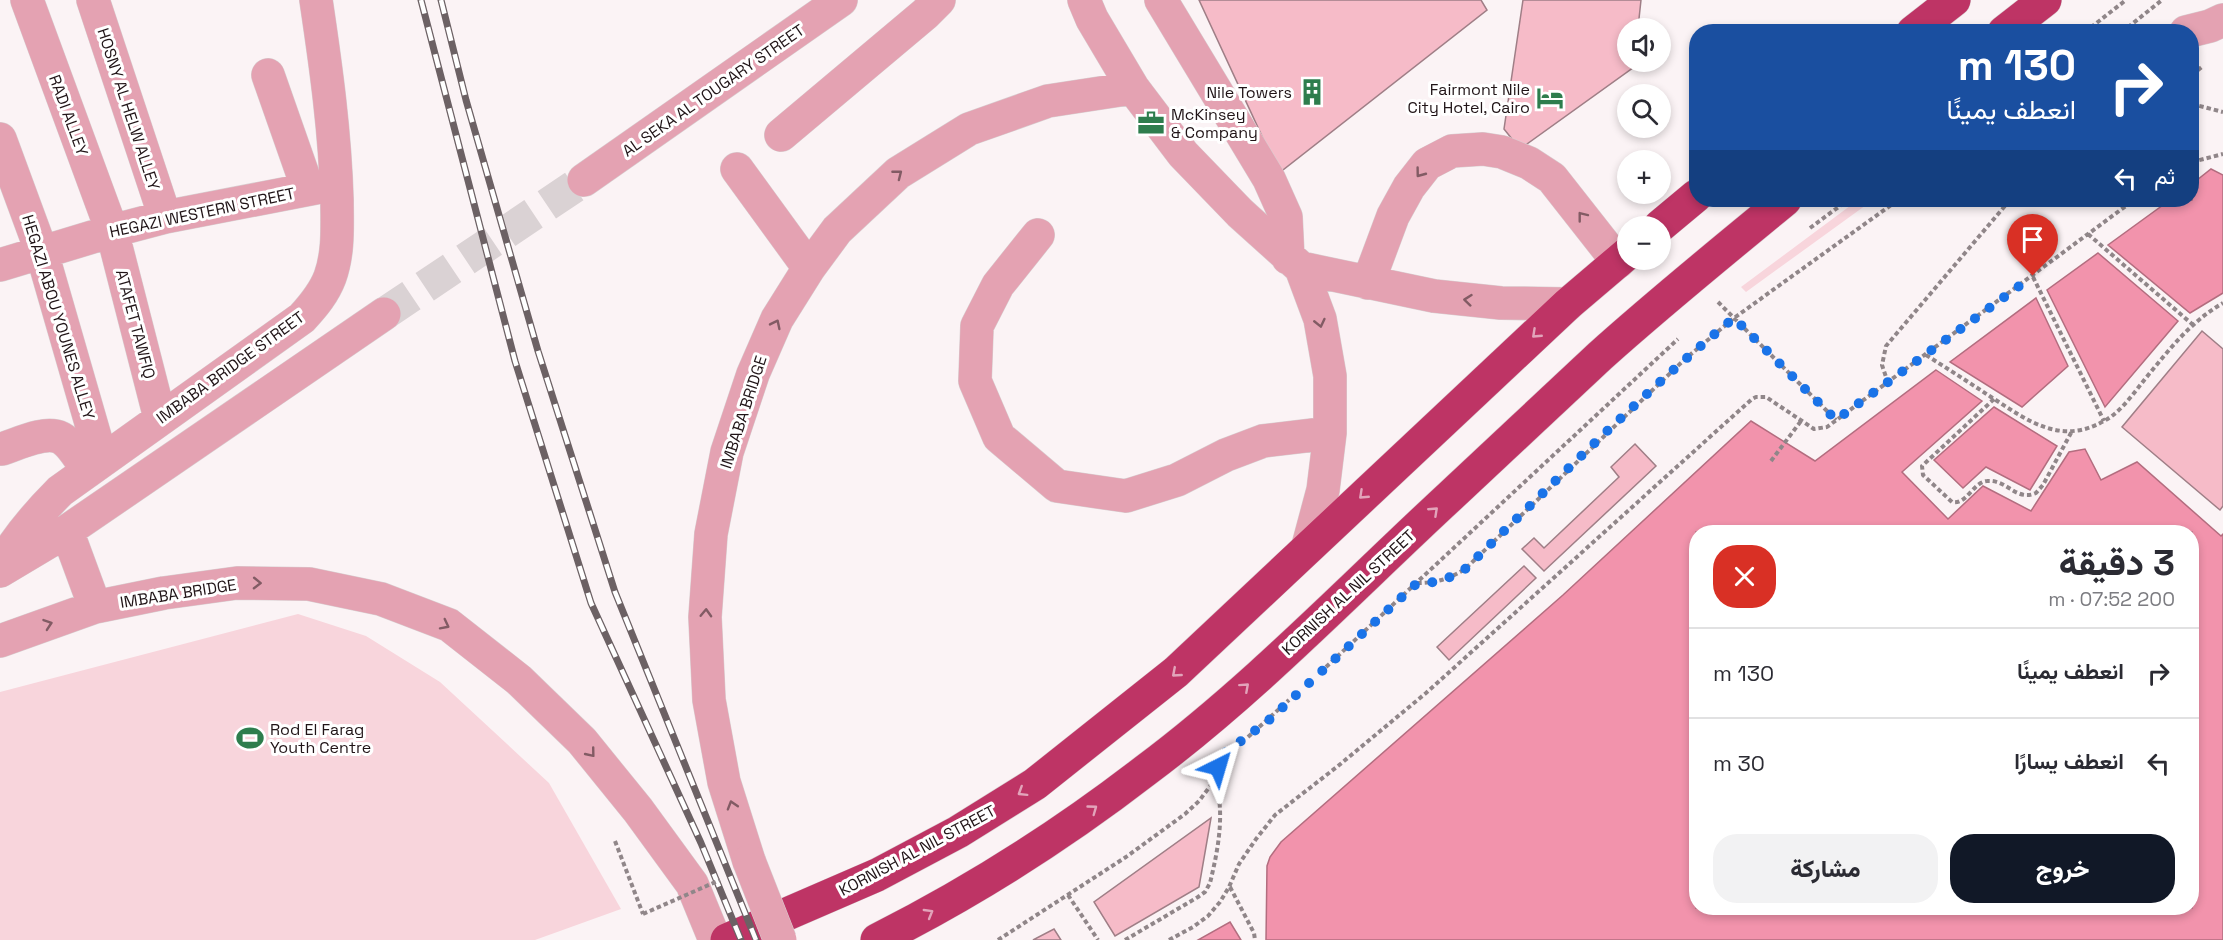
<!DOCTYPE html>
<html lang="ar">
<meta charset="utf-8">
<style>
body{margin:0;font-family:"Space Grotesk",Vazirmatn,sans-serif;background:#f2f2f3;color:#2b2b33;direction:rtl;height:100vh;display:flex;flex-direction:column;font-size:22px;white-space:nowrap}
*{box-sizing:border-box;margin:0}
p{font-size:20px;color:#7c7c81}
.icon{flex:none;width:33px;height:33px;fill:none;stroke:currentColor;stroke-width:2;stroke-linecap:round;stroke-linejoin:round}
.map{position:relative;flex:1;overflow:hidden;direction:ltr}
.sheet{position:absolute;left:1689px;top:525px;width:510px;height:390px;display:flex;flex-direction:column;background:#fff;border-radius:24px;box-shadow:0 3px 9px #0003;direction:rtl}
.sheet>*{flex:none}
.banner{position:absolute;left:1689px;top:24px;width:510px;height:183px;border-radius:24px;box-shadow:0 3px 9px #0003;direction:rtl;background:#1a4fa0;color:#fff;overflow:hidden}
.buttons{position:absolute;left:1617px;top:18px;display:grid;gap:12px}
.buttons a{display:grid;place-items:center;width:54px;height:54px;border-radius:50%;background:#fff;box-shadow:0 3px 9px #0003;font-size:30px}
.pin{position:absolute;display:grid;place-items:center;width:51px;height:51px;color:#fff;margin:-62px -26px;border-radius:50% 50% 50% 0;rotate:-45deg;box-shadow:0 0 6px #0007}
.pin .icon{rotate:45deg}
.me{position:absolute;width:66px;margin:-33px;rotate:40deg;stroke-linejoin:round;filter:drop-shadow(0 0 4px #0008)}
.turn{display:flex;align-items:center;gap:21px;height:126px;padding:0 24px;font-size:27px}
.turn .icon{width:78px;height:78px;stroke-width:2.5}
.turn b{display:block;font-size:42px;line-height:51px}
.then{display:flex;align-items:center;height:57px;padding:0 24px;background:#0003;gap:12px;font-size:22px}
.round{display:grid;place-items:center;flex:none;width:63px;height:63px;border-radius:24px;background:#f2f2f3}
.summary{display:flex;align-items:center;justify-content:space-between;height:102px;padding:0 24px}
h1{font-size:36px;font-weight:800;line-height:45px}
.primary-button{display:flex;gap:12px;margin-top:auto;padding:12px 24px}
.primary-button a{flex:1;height:69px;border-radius:24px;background:#111827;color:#fff;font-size:24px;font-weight:800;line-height:69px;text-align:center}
.primary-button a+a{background:#f2f2f3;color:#2b2b33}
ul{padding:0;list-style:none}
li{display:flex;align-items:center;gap:18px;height:90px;padding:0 24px;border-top:2px solid #e1e1e2}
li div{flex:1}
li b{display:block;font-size:22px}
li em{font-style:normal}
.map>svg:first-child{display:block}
</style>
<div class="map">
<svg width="2223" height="940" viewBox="0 0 2223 940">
<rect width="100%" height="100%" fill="#fbf3f5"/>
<!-- green -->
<path fill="#f8d5dc" d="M1858,200H1873L1746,292L1741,287Z
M298,614L366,636L440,682L549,783L621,909L535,940H0V692Z"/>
<!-- water -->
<path fill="#f293ac" stroke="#b36d7f" stroke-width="1.5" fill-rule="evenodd" d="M2211,169L2223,175V293L2190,313L2108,245L2170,200H2192V184Z
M2098,253L2178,321L2105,407L2047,290Z
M2036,298L2068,366L2022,407L1950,362Z
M1936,370L1982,401L1902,472L1948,519L1983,486L2031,511L2069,452L2085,449L2101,480L2137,462L2221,536L2223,534V940H1266L1267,866L1270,857L1281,842L1563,595L1751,421L1815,461ZM2192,532V908H1696V532Z
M1994,407L2057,446L2030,490L1986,467L1963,488L1934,460Z
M1230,922L1241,940H1198Z"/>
<!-- building -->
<path fill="#f6bbc8" stroke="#9f7e86" stroke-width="1.5" d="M1199,0H1481L1487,10L1279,173Z
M1523,0H1641L1638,28H1628V44L1620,51L1634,67L1520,149L1504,129Z
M2202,331L2223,349V506L2220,510L2122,427Z
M1635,444L1656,466L1544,571L1522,549L1534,538L1544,548L1619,477L1611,467Z
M1524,566L1536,578L1449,660L1437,647Z
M1211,818L1199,887L1115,936L1094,902Z
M1054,929L1061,940H1033Z"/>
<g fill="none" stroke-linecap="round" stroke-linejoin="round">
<!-- minor-tunnel -->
<path stroke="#dad2d4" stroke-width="33" stroke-dasharray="33 16" stroke-linecap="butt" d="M384,314L584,180"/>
<defs>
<path id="minor" d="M27,0L112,231L160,418
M93,0L165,217
M1084,0L1092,19L1133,88L1183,154L1240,213L1301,268L1434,296L1501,303L1568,304
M1161,0L1269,179L1286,217L1288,258
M2186,32L2210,26L2223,20
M268,75L308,189
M781,135L925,14L939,0
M0,139L42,253L102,461
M737,169L809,268
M584,180L841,0
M1038,235L998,285L977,326L975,381L999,437L1057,486L1126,496L1177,480L1226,455L1263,441L1330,433
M0,265L112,231L165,217L336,184
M1301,268L1320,319L1330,376V433L1323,490L1308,546
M1368,283L1393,216L1409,187L1427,164L1452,151L1483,149L1502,152L1529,163L1552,178L1618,262
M2,449C18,444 45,430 61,438C72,444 81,461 88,471
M67,531L95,607
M0,567C16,538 36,515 60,491L302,318C314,305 324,293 330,277C339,252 337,225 337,200C335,132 326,67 316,0
M0,571L67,531L384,314
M0,641L95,607L164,593L237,583L309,584L381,599L449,625L519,680L582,741L638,810L692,884L715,940
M749,861L724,782L709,700L705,617L711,534L727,452L753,374L777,319L809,268L837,230L898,173L969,129L1048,101L1133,88"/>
<path id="highway" d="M1913,32L1954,0
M2004,32L2045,0
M1660,226L1696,196
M727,940L877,875L958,832L1035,784L1176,672L1568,304L1628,253
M877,940C972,892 1062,835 1146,770C1253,690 1347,592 1445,501C1497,453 1548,404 1600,356C1660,302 1723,251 1785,200"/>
</defs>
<!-- minor casing -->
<use href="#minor" stroke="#d8cfd1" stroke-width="34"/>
<!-- highway casing -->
<use href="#highway" stroke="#d8cfd1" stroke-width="34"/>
<!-- path -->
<path stroke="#908689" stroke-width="4" stroke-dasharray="4.5 3" stroke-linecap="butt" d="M2085,32L2126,0
M2122,32L2162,0
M2192,75L2203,66
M2192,104L2223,112
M2192,162L2223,154
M1810,228L1848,200
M2088,234L2192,324
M2033,277L2104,421
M1718,302L1836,420
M1926,355C1948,369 1970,383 1991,397C2027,420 2060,446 2104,421C2121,412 2133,394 2145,379C2169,350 2190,322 2223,303
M1888,383L1882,365L1886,346L2010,200
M1994,399L1922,466L1923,475L1952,502C1967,505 1973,482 1987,481C2007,479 2016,502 2036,493L2043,485L2072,431
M1771,461L1801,421
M1417,583C1436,583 1449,579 1465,569L1684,360L1734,318L1898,200
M1326,667L1678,339
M1248,737L1289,700
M615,841L643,914
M1230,887L1254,933L1255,940
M1068,895L1098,940
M998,940L1126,857L1185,814L1199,801L1211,785L1221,756
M1125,940L1198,897L1205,892L1210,883C1218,850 1226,811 1214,777
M1169,940L1193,927L1208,916L1220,902L1229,887L1239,864L1256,839L1275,815L1338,766L1426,693L1752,399L1756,397H1766L1814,429L1827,427L2134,200"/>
<!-- minor -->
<use href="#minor" stroke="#e4a2b2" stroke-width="33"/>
<!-- highway -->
<use href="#highway" stroke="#be3465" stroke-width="33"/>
<defs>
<path id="rail" d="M421,0L515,361L591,603L701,843L741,940
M441,0L466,100L538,351L615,592L756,940"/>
</defs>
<!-- rail casing -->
<use href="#rail" stroke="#6c6164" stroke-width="7"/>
<!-- rail -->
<use href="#rail" stroke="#fff" stroke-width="4.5" stroke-dasharray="14" stroke-linecap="butt"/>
<defs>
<path id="minor-bridge" d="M749,861L780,940"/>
</defs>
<!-- minor-bridge casing -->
<use href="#minor-bridge" stroke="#d8cfd1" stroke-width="34" stroke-linecap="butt"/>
<!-- path-bridge -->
<path stroke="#908689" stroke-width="4" stroke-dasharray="4.5 3" stroke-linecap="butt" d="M643,914L720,880"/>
<!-- minor-bridge -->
<use href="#minor-bridge" stroke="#e4a2b2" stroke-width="33"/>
</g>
<!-- one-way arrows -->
<defs><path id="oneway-chevron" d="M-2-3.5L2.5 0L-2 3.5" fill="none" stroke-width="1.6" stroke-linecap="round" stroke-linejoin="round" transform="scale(1.5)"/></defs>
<g stroke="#825b64">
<use href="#oneway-chevron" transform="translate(1420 173) rotate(127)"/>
<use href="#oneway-chevron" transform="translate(898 174) rotate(-38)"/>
<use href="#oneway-chevron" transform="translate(1582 216) rotate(-128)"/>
<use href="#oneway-chevron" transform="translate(1468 300) rotate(-174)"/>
<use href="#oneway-chevron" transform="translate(1320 323) rotate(77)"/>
<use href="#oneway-chevron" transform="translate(776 324) rotate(-64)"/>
<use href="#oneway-chevron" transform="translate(257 583) rotate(1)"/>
<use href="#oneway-chevron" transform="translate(706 613) rotate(-88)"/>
<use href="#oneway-chevron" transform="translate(48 624) rotate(-19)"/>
<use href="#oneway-chevron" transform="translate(445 625) rotate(27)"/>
<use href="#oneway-chevron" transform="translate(591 753) rotate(51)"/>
<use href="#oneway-chevron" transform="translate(732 805) rotate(-107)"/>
</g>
<g stroke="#e2a4ba">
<use href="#oneway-chevron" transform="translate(1536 334) rotate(137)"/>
<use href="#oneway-chevron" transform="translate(1363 495) rotate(137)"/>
<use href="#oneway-chevron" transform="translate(1434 511) rotate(-43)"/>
<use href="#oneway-chevron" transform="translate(1176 673) rotate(139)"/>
<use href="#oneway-chevron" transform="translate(1245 687) rotate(-42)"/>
<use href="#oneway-chevron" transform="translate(1022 792) rotate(148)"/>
<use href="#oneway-chevron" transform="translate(1093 809) rotate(-36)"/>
<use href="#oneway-chevron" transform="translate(929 913) rotate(-30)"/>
</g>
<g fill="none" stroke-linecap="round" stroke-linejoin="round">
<!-- route -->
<path stroke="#1a73e8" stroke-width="10" stroke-dasharray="0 18" d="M1218,767L1221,756L1269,720L1416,584C1436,583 1449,579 1465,569C1553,484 1639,396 1734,318L1836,420L2033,276"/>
</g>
<!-- icons -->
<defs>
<symbol id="building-bare" viewBox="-9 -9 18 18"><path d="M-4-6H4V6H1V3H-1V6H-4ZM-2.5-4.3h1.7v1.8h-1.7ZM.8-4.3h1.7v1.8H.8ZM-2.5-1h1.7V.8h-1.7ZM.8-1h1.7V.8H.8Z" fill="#2e7d4d" stroke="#fff" stroke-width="2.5" paint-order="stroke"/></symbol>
<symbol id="hotel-bare" viewBox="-9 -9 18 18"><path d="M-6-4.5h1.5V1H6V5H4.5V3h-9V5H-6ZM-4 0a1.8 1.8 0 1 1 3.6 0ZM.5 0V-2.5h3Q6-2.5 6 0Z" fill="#2e7d4d" stroke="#fff" stroke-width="2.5" paint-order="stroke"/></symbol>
<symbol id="office-bare" viewBox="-9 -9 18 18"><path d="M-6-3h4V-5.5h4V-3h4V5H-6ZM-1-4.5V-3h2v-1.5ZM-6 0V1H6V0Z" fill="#2e7d4d" stroke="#fff" stroke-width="2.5" paint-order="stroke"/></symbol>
<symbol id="stadium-bare" viewBox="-9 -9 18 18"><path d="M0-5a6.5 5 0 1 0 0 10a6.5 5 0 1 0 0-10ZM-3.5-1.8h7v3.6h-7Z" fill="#2e7d4d" stroke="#fff" stroke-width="2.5" paint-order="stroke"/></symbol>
</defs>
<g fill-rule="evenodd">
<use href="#building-bare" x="1293" y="73" width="38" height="38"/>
<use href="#hotel-bare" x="1531" y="79" width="38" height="38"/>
<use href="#office-bare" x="1132" y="104" width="38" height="38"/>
<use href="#stadium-bare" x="231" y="719" width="38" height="38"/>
</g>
<g text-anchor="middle" stroke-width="6" stroke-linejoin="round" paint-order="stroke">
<!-- poi labels -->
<g font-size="16" fill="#201417" stroke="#fff" text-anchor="end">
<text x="1530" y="95">Fairmont Nile<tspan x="1530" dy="18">City Hotel, Cairo</tspan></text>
<text x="1292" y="98">Nile Towers</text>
<text x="1171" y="120" text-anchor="start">McKinsey<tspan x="1171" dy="18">&amp; Company</tspan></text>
<text x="270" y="735" text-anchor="start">Rod El Farag<tspan x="270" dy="18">Youth Centre</tspan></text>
</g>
<!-- street labels -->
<g font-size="16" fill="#201417" stroke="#fff">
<text transform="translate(713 90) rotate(-35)" y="6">AL SEKA AL TOUGARY STREET</text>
<text transform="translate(129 109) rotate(72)" y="6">HOSNY AL HELW ALLEY</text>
<text transform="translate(69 115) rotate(70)" y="6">RADI ALLEY</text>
<text transform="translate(202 212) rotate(-12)" y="6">HEGAZI WESTERN STREET</text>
<text transform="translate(59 317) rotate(73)" y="6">HEGAZI ABOU YOUNES ALLEY</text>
<text transform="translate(136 324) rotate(75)" y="6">ATAFET TAWFIQ</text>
<text transform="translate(230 367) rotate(-36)" y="6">IMBABA BRIDGE STREET</text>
<text transform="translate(743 412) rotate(-72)" y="6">IMBABA BRIDGE</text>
<text transform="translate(1348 592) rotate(-43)" y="6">KORNISH AL NIL STREET</text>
<text transform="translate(178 593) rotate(-9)" y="6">IMBABA BRIDGE</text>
<text transform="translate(917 850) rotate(-28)" y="6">KORNISH AL NIL STREET</text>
</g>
</g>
</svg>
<div class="buttons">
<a><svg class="icon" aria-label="sound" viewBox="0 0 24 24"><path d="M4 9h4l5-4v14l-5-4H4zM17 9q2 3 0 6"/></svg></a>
<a><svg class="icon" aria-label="search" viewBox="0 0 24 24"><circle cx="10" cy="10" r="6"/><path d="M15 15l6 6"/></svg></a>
<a>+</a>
<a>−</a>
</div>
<div class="pin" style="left:2033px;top:276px;background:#d93025"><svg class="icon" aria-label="arrive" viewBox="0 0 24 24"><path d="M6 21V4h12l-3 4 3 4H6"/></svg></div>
<svg class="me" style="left:1218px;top:767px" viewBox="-20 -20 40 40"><path d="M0-17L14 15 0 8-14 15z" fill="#1a73e8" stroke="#fff" stroke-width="4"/></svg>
<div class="banner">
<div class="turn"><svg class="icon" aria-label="right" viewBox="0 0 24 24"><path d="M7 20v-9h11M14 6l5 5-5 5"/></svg><div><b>130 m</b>انعطف يمينًا</div></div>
<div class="then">ثم<svg class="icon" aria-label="left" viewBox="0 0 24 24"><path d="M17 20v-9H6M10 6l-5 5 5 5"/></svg></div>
</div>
<section class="sheet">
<div class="summary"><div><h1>3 دقيقة</h1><p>200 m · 07:52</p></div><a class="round" style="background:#d93025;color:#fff"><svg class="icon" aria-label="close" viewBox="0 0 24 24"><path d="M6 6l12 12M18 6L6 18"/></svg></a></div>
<ul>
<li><svg class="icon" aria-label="right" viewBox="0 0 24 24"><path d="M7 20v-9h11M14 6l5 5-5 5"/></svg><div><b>انعطف يمينًا</b></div><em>130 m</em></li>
<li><svg class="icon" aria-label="left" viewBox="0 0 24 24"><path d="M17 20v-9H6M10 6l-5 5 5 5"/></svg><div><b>انعطف يسارًا</b></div><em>30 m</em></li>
</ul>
<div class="primary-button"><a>خروج</a><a>مشاركة</a></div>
</section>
</div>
